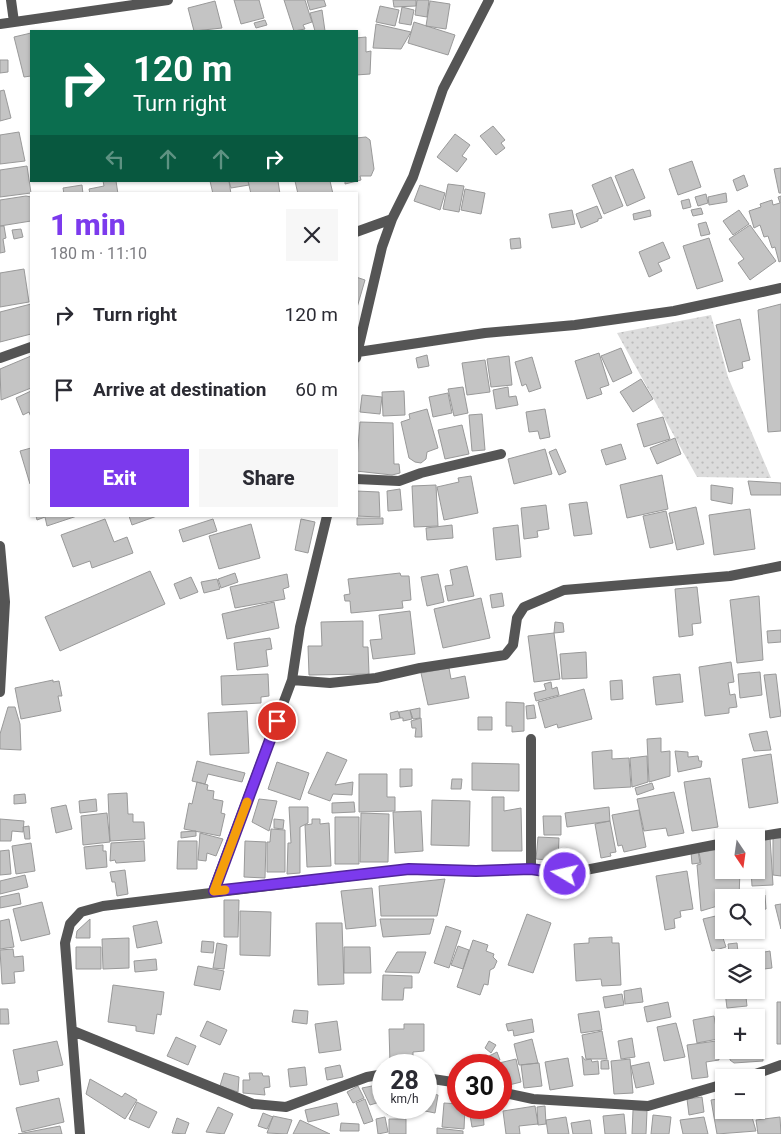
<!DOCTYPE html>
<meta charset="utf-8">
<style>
body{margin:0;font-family:Roboto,sans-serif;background:#f7f7f7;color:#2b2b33;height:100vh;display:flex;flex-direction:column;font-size:19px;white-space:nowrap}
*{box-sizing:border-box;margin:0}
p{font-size:16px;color:#7c7c81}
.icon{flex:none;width:28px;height:28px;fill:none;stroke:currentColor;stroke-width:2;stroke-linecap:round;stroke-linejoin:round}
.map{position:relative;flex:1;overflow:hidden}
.drawer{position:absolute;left:30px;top:192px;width:328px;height:325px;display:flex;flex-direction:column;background:#fff;border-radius:0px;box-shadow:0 1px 4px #0004}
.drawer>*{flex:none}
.hud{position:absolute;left:30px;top:30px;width:328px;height:152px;border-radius:0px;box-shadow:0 1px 4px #0004;background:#0b6e4f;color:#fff;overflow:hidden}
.needle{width:32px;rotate:167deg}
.buttons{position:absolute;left:715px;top:829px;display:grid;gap:10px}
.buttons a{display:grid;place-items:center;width:50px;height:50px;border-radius:0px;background:#fff;box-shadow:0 1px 4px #0004;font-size:25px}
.speed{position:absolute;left:372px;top:1054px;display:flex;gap:10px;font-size:25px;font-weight:700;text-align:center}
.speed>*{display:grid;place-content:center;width:65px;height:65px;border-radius:50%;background:#fff;box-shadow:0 1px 4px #0004;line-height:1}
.speed small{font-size:12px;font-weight:400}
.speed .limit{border:8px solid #d22;background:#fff;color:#111}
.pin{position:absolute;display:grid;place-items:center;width:42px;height:42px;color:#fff;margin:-21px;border:2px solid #fff;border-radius:50%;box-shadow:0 1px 5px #0007}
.me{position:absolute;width:55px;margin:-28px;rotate:279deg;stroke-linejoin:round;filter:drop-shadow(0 0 4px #0008)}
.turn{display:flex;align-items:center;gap:18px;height:105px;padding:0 20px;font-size:22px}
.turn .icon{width:65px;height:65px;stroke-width:2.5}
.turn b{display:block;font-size:35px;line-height:42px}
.lanes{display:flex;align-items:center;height:48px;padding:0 20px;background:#0003;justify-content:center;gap:25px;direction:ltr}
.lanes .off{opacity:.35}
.round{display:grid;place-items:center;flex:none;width:52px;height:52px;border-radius:0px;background:#f7f7f7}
.overview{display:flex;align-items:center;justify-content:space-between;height:85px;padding:0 20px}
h1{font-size:30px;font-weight:800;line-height:38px;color:#7c3aed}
.primary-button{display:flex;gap:10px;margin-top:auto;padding:10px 20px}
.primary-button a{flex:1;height:58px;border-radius:0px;background:#7c3aed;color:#fff;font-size:20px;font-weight:800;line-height:58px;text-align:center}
.primary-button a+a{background:#f7f7f7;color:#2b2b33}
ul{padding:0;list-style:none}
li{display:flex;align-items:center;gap:15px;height:75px;padding:0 20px}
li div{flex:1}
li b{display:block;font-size:19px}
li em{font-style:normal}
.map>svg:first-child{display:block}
</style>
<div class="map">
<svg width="781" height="1134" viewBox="0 0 781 1134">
<defs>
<pattern id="grass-dots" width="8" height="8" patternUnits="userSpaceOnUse" patternTransform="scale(1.25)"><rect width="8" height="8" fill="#dcdcdc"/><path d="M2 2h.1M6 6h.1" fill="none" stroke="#bbb" stroke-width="1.8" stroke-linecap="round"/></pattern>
</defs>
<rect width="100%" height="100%" fill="#fff"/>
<!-- grass -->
<path fill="url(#grass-dots)" d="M711,315L728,377L771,478L697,477L617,333Z"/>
<!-- building -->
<path fill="#c4c4c4" stroke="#999" d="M234,0H259L264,18L241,24Z
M284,0H305L312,22L303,25L305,29L294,31Z
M307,0H324L326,6L310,10Z
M393,0H416V6L394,7Z
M417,0H429L427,17L415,15Z
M215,1L222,28L194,31L188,8Z
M430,1L450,4L446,29L426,26Z
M380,6L399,10L395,26L376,22Z
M402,7L414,10L411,25L399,23Z
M322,10L325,31H315L310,13Z
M265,20L267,25L256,28L254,23Z
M414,22L455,35L448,55L408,43Z
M376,24L411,32L401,49L373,48Z
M31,33V76L24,77L14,37Z
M366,37V52L371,51L370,74L356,75V38Z
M0,60H8V72L0,73Z
M4,90L11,118L0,121V91Z
M493,126L505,140L501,143L505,148L496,155L480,136Z
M19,132L25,161L0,164V135Z
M455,134L470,145L462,156L467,159L457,172L437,157Z
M366,137L370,140L374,169L371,176H360L361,180L345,184V181H356V138Z
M692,161L701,187L678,195L669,169Z
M27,166L31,193L0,197V170Z
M781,168V193H779L774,169Z
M633,169L645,198L627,206L615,176Z
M744,175L748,186L737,191L733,180Z
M611,177L623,206L604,214L592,185Z
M103,181H116L118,194H90L89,189L104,186Z
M210,181H229L231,194H213Z
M229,181H248L249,185L231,188Z
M248,181H278L280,194H251Z
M295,181H330L333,194H298Z
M448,184L464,186L459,212L443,209Z
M82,185L83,194H64L63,188Z
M420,185L445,193L440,210L414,201Z
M465,189L485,193L481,214L461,210Z
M726,193L727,202L709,205L708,197Z
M706,194L708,203L698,206L695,197Z
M26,196L31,197V221L0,226V200Z
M781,196V261L779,262L775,247L772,248L768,236L764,237L760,225L754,228L749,211L761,207L760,204L772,200L773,205L780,203L778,197Z
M689,199L691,207L683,209L681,201Z
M597,206L602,218L598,219V221L581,228L576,214Z
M701,208L703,214L693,216L691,210Z
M572,210L575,224L552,228L549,214Z
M650,210L651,216L634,220L633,214Z
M739,210L749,224L733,235L723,221Z
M706,222L710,234L701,236L698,224Z
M750,225L776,261L750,280L738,263L744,259L729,239Z
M0,226H4L6,238L3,239L5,252L0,253Z
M21,229L23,237L14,239L12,230Z
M520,238L521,248L511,249L510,239Z
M709,238L723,281L697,289L683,246Z
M663,242L670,258L658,263L662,271L649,277L639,252Z
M24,269L29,302L0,307V273Z
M356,277L365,280L356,311Z
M31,304V334L0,342V312Z
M781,304V431L768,432L758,310Z
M740,319L750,360L742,362L743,368L729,372L716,325Z
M621,348L632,373L613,382L601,356Z
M599,353L609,385L600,388L602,394L587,399L575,361Z
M427,355L429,366L418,368L416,358Z
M31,356V388L1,400L0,369Z
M509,356L512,385L491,387L487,359Z
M532,357L541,388L529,392L526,384L522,386L515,362Z
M485,360L490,392L467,395L462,363Z
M641,379L653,399L633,412L620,392Z
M463,387L468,413L454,416L448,389Z
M508,387L509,397L516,396L518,405L496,409L493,390Z
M31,391V417L29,412L23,415L16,398Z
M404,391L405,415L383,416L382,392Z
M448,393L452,413L433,417L429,397Z
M362,395L382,397L380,414L360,412Z
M427,409L438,448L427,452L426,459L421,463L415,462L409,458L401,422L410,419L409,414Z
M545,409L550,437L540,439L538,431L529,432L526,412Z
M482,414L485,450L472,451L469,415Z
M663,417L670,439L644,447L637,424Z
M360,422L393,423L394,464H399L400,473L392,475L356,471Z
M462,425L469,454L445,459L438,430Z
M675,438L681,454L657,464L650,448Z
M621,444L626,459L606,465L601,450Z
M31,448V484H30L20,451Z
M545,449L552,474L514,484L508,459Z
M556,449L566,472L559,475L549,452Z
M662,475L668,509L627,518L620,485Z
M471,476L478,513L444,520L437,487L459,482L458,478Z
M748,481L781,483V495H751Z
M436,485L438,526L414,527L412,486Z
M711,485L733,488L732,504L711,500Z
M400,489L402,510L388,511L387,491Z
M356,491L379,492L380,517L356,516Z
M587,502L592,534L574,536L569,504Z
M546,505L549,529L537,531L538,537L524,539L521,508Z
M696,507L704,544L677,550L669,513Z
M750,509L755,549L714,555L709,515Z
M666,511L673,543L650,548L643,516Z
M36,516H77L47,526L45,517L37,520Z
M129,516H157L132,525Z
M357,518H383V524L357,525Z
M105,519L114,542L127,537L133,553L92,568L90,561L73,567L61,535Z
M213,519L217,531L183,542L179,530Z
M301,519L315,522L308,553L295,550Z
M251,524L260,558L219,569L209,536Z
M452,525L453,538L427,540L426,528Z
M518,525L521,557L496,560L493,528Z
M467,566L474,596L448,601L445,586L453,585L450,570Z
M150,571L165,604L60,651L45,617Z
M235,573L238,582L221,588L218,579Z
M400,573L401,576H409L411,600L402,601L403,608L351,613L350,601H345L344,595L350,594L348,579Z
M287,574L289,587L283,589L285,599L235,608L230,587Z
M438,574L444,602L427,606L421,577Z
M191,577L198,592L180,599L174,584Z
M217,579L220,589L204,593L201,582Z
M697,587L701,623L692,624L693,635L679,637L675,589Z
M502,593L504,606L492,608L490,595Z
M759,596L763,660L737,663L730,600Z
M481,598L490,638L443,648L434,609Z
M274,602L279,628L227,639L222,614Z
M410,611L415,654L373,659L370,640L382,639L379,615Z
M363,621V647H368L369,674L309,675L308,646H322L321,622Z
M555,622L563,623L564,632L554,633Z
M781,630V642L768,643L767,631Z
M554,633L560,679L534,682L528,636Z
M270,638L272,649L266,650L268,666L237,670L234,643Z
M586,652L587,678L562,679L560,654Z
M731,662L734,682L728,683L730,695L735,694L737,707L729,708V713L705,716L699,667Z
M449,668L451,679L465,676L469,698L428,705L421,673Z
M760,672L762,695L740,698L738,674Z
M268,674L269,696L261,697V703L222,705L221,676Z
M680,674L683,702L656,705L653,677Z
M776,674L781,716L770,718L764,675Z
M53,680V682L59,681L62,696H58L61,711L21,719L15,688Z
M622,680L623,699L611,700L610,681Z
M551,682L552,689L557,687L559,695L536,701L534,693L546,690L544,684Z
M584,689L592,719L558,728L557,724L545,728L538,702Z
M506,702L524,703V731L512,732V726H506Z
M534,705L536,718L527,719L526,706Z
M8,707H15L20,724L21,750L0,749V734Z
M420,708V718L413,719L410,710Z
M410,710L412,719L403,721V718H400L399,712Z
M247,711L249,753L210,755L208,713Z
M398,711L400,718L391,720L390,713Z
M478,717H492V730H478Z
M421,718L422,737H415L416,728H412L411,721Z
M767,731L771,750L754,751L749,734Z
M661,738V752L670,751V776L649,782L647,739Z
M612,750V759L629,758L631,787L594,789L592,752Z
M675,751L688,752V757L698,756L699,761H702L701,767L678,772Z
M327,752L347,760L335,785L353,782L352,795L333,794L330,801L308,793Z
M771,754L778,803L749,808L742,759Z
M647,756L648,782L632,787L630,758Z
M197,761L245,773L242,782L208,774L205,784L192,781Z
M277,762L309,773L300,800L268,789Z
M472,763L519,764V791L472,790Z
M400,769H412V786L400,787Z
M359,774H387V797H395V811L359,812Z
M710,778L718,827L692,831L684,782Z
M452,779H462L461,789H451Z
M197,782L208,785L207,790L214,791L213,799L223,801L221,813L225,814L220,836L184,829L189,803L192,804Z
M652,783L654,789L637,795L635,788Z
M674,792L684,833L668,836L666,828L644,831L637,799Z
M127,793L128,814H133V822H144L145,839L110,841L108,794Z
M25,794L26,803L14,804V795Z
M492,797H504V811L521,808L522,851H492Z
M96,799L97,811L80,813L79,801Z
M259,799L277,801L269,831L252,822Z
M432,800L470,801L469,846L431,845Z
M354,802L355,812L332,813V803Z
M66,805L72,829L56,833L51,808Z
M289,807H308V823L300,827V873L287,874L288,843H291Z
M609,807L610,821L567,827L565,813Z
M639,810L646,847L624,852L622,845L618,846L612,815Z
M421,811L423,851L395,853L393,812Z
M107,813L110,842L83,845L81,816Z
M361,813L389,814L388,862H360Z
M543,816H561V835H544Z
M335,817H359V864H335Z
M0,819L24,821L23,832L12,831L11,841H0Z
M274,819L284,820L283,829L274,828Z
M312,819H320V824L329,823L331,866L307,867L305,825L312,824Z
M610,821L616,852L610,853L611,856L601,858L595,824Z
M29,826L30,839H25L23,827Z
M271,829L285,830V872H267V842H270Z
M196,831V836L181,838V832Z
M200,833L223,839L216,856L207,853L206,861L198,860Z
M538,837L559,838L558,861L536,859Z
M770,837L773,885L752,886L751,870H756V838Z
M773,838H781V876L773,875Z
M144,841L145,861L116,863L115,860L110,861L111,843Z
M178,841H197V869H177Z
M245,841L266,842L265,878L244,877Z
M31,843L35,871L16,874L12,846Z
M103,845V851H106L107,867L86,869L84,847Z
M724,849V870H740L739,898H724V904L701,911L697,865L701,864L699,852Z
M9,850L11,874L0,875V851Z
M698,851L700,863L692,864L691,852Z
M125,870L128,894L117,896L115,882H112L110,872Z
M687,871L693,909L680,911L681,917L674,919L675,928L665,930L656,876Z
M25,875L28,887L0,894V881Z
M445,879L437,916H381L379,886Z
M372,888L376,926L346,929L341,891Z
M19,893L21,904L0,908V897Z
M765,895L766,909L757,911L756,897Z
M224,900H239L238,937H224Z
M42,902L50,934L21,941L13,909Z
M781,904V929L775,905Z
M240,911L271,912L270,956L240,955Z
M527,914L551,923L533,973L508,965Z
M724,914V930H737L738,934L723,938L726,947L712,951L703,919Z
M9,919L14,947L0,949V921Z
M90,919V938H76L77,931Z
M380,919H434L430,934L383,937Z
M157,921L162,943L137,948L133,926Z
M316,923H342L344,984L318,985Z
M446,926L461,931L449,968L434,963Z
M612,937V943H619L621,985L602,986L601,979L576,981L574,944L589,943V938Z
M129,938V968L103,969L102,939Z
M473,940L488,945L486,951L494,954L493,957L497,961L494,968L490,970L488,985L484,984L480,995L457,987Z
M202,941L214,942L213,953L201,952Z
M217,943L227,945L224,969L213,968Z
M737,943L738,952H729L728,944Z
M458,946L469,950L463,969L451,965Z
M76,947H101V969H76Z
M344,947H370L371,973H344Z
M13,949L14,957L23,956L24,971L14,972L15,983L2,984L0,950Z
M754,950H759V953L770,951L772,968L756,970V958H750V954L755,953Z
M397,952H426L419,973L385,972Z
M156,959L157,970L135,972L134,961Z
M198,966L224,971L220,990L194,985Z
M383,975L412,976V988H404L403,1000H382Z
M113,985L164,992L161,1015L157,1014L154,1034L136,1031V1026L108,1022Z
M641,988L643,1002L625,1004L624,991Z
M729,990H731L732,993L739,992V997H746L747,1006L727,1008L725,992Z
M622,994L624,1005L605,1008L603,997Z
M668,1002L671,1017L647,1022L644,1007Z
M777,1002H781V1044H777Z
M0,1009H8L9,1024H0Z
M294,1010L308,1011L307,1024L292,1022Z
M599,1011L602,1030L581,1033L578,1014Z
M714,1016L718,1039L697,1043L693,1020Z
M532,1019L534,1032L514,1036L513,1030L508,1031L506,1024Z
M207,1021L227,1030L220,1045L200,1036Z
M337,1021L341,1050L319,1053L315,1024Z
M676,1023L685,1057L664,1061L657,1027Z
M404,1024H424V1051L413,1052V1064H390L389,1029H404Z
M756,1025H762L763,1061L734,1063L730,1060V1050H756Z
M602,1031L607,1059H586L582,1035Z
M176,1037L196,1046L188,1065L167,1056Z
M632,1038L635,1057L621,1059L618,1041Z
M532,1039L538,1063L519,1065L514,1044Z
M57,1041L63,1065L37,1071L39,1081L20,1085L13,1050Z
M489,1041L496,1045L491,1053L485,1048Z
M716,1041L719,1060L706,1062L708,1077L692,1079L687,1045Z
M497,1052L500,1060L497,1061L499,1065H471Z
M582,1056L585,1060L591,1059L592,1062L598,1061L599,1074L584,1075Z
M568,1058L573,1086L550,1090L545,1062Z
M516,1059L521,1082L505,1086L499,1063Z
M630,1059L633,1093L614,1094L611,1061Z
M608,1060L609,1069H601V1061Z
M649,1062L654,1084L636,1088L631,1066Z
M539,1063L542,1086L524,1088L521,1065Z
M340,1065L343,1077L327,1080L325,1068Z
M305,1067L307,1085L290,1087L288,1069Z
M224,1073L239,1077L238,1092L220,1086Z
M249,1073H262L263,1076H269L270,1087L264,1088L265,1095L243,1093V1080H250Z
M90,1079L122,1097L125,1093L137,1100L125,1119L86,1094Z
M382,1084L383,1101L370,1105L362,1088Z
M358,1086L364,1098L353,1103L347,1092Z
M426,1093L438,1095L435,1113L420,1110V1108H426Z
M702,1097L704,1112L689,1115L687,1099Z
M59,1098L64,1122L22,1132L16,1108Z
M723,1098L724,1110H750L756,1131L717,1134L711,1100Z
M365,1099L373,1121L364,1124L356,1103Z
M137,1102L157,1112L149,1128L129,1119Z
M337,1103L339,1115L308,1122L305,1110Z
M444,1103L459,1104V1108H465L464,1129L442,1127Z
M535,1106L538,1124L519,1126L520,1134H506L503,1111Z
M545,1106L546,1124L538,1125L537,1107Z
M218,1107L233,1114L224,1134L206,1132Z
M385,1108H405L406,1111L387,1114Z
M633,1110L647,1111L646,1134H632Z
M263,1113L273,1117L267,1129L258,1126Z
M483,1113L484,1125L472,1127L470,1115Z
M624,1114L626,1134H605L603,1116Z
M653,1115L671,1117L669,1134H651Z
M273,1116L292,1120L287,1134L267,1133Z
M385,1117L388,1132L378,1134L376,1119Z
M566,1117L569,1134H548L546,1120Z
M704,1117L708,1134H683L680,1120Z
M780,1117L781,1134H758L756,1120Z
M177,1118L189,1123L185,1134L172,1133Z
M389,1119H406V1134H389Z
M300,1120L330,1134H293Z
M590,1120L592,1134H573L571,1123Z
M341,1123L359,1124V1131H340Z
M60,1126L62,1134H18Z
M437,1128L463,1131V1134H437Z"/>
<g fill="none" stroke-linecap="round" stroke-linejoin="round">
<!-- minor -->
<path stroke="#555" stroke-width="10" d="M11,0L14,22
M0,24L168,0
M356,232L392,219
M358,352L485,333L575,325L674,311L781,288
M0,358L31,347
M356,358L382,247L392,219L413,177L443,89L489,0
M356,479L399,481L421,473L501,454
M292,680L330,683L376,678L420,668L505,655L513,645L517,618L524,607L564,590L730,576L781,566
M531,739V869
M749,838L781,833
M213,891L292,680L300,627L327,516
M73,1031L253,1104L286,1107L367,1077L384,1074
M426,1078L459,1083
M744,1078L781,1065
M501,1092L533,1099L648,1106L724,1084
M80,1134L65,943L70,924L81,912L103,906L409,869L476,871L531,869L565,874L724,843"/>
<!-- tertiary -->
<path stroke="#555" stroke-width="10" d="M0,546L5,602L0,692"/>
</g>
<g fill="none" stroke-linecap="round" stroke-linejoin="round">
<defs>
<path id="route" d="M277,721L214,891L409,869L476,871L531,869L565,874"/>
</defs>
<!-- route casing -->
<use href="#route" stroke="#51269a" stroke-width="12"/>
<!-- route -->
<use href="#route" stroke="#7c3aed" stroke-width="9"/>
<!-- slow -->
<path stroke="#f59e0b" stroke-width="9" d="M225,890L214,891L247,802"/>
</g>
</svg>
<div class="buttons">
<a><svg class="needle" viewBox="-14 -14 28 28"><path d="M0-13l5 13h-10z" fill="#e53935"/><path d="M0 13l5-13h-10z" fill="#7c7c81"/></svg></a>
<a><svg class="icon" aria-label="search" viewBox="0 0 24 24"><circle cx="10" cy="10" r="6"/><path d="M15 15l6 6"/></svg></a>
<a><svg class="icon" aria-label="layers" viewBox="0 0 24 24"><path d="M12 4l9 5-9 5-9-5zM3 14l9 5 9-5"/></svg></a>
<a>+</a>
<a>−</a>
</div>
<div class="speed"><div>28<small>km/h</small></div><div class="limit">30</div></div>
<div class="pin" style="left:277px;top:721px;background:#d93025"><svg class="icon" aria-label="arrive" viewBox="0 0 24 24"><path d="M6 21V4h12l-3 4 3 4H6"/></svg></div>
<svg class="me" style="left:565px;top:874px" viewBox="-20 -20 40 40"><circle r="17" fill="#7c3aed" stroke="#fff" stroke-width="3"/><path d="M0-11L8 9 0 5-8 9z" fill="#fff"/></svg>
<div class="hud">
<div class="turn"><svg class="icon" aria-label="right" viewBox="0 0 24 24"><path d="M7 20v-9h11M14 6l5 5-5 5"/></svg><div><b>120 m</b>Turn right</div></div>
<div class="lanes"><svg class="icon off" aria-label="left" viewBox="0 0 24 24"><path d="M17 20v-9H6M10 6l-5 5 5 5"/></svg><svg class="icon off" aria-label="ahead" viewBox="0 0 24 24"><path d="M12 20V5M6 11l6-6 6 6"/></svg><svg class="icon off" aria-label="ahead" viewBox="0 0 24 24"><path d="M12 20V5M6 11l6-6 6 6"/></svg><svg class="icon" aria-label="right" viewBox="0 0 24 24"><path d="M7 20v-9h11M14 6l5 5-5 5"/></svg></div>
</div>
<section class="drawer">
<div class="overview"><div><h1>1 min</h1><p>180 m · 11:10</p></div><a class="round"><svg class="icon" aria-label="close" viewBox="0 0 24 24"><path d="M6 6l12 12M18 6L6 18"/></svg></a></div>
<ul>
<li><svg class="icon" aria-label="right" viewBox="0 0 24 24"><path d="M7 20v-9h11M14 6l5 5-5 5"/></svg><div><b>Turn right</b></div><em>120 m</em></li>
<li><svg class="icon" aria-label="arrive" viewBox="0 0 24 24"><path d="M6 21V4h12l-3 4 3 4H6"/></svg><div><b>Arrive at destination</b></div><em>60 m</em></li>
</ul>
<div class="primary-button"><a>Exit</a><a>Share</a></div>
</section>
</div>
